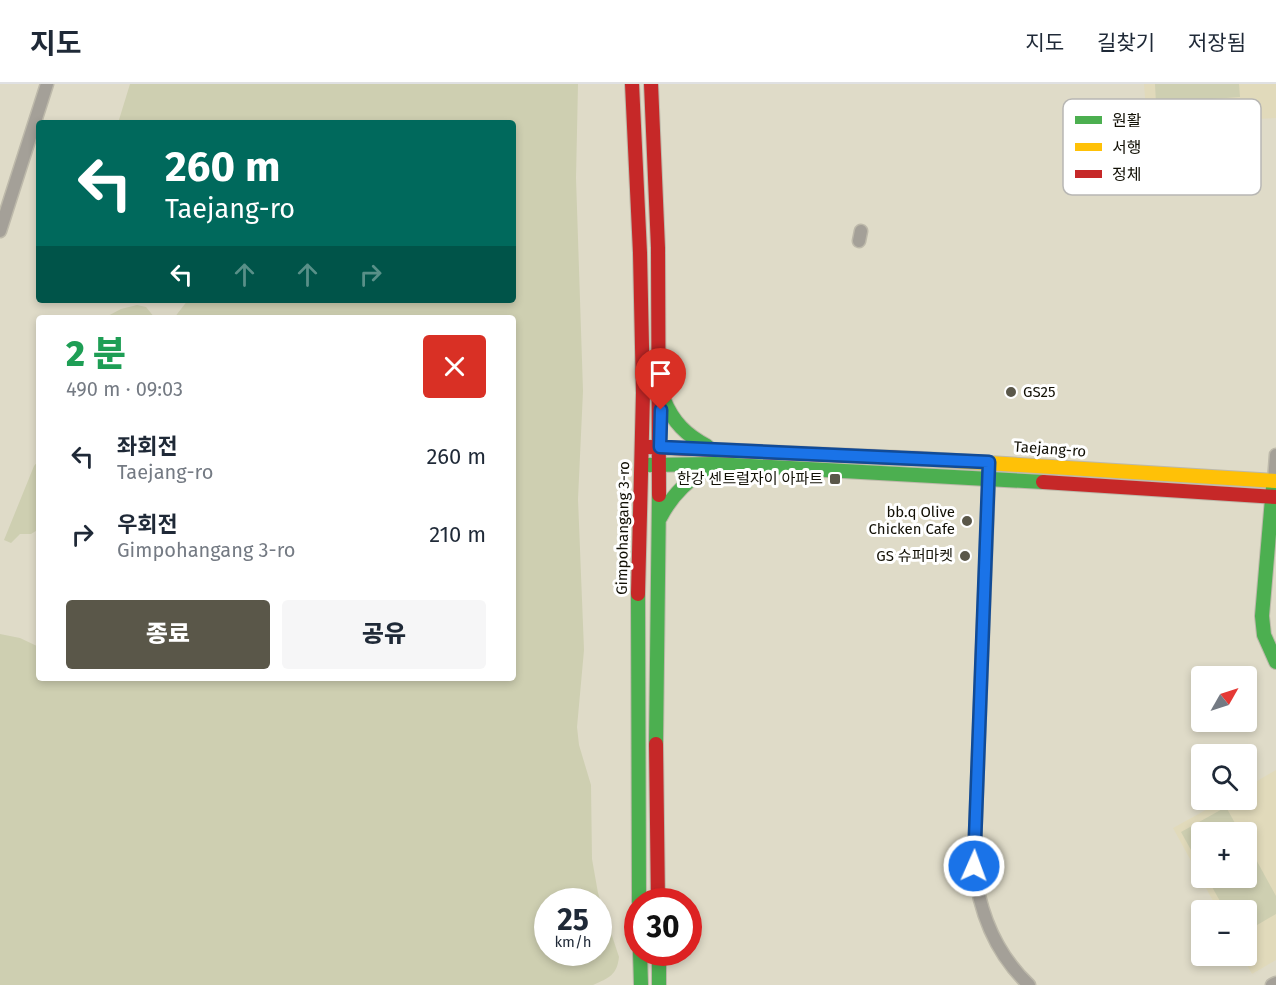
<!DOCTYPE html>
<html lang="ko">
<meta charset="utf-8">
<style>
body{margin:0;font-family:"Fira Sans","Noto Sans KR",sans-serif;background:#f6f6f7;color:#1f2937;height:100vh;display:flex;flex-direction:column;font-size:22px;white-space:nowrap}
*{box-sizing:border-box;margin:0}
p{font-size:20px;color:#747a83}
.icon{flex:none;width:33px;height:33px;fill:none;stroke:currentColor;stroke-width:2;stroke-linecap:round;stroke-linejoin:round}
.map{position:relative;flex:1;overflow:hidden}
.details{position:absolute;left:36px;top:231px;width:480px;height:366px;display:flex;flex-direction:column;background:#fff;border-radius:6px;box-shadow:0 3px 9px #0003}
.details>*{flex:none}
.guide{position:absolute;left:36px;top:36px;width:480px;height:183px;border-radius:6px;box-shadow:0 3px 9px #0003;background:#00695c;color:#fff;overflow:hidden}
.needle{width:39px;rotate:51deg}
.buttons{position:absolute;left:1191px;top:582px;display:grid;gap:12px}
.buttons a{display:grid;place-items:center;width:66px;height:66px;border-radius:6px;background:#fff;box-shadow:0 3px 9px #0003;font-size:30px}
.speed{position:absolute;left:534px;top:804px;display:flex;gap:12px;font-size:30px;font-weight:700;text-align:center}
.speed>*{display:grid;place-content:center;width:78px;height:78px;border-radius:50%;background:#fff;box-shadow:0 3px 9px #0003;line-height:1}
.speed small{font-size:15px;font-weight:400}
.speed .limit{border:9px solid #d22;background:#fff;color:#111}
.pin{position:absolute;display:grid;place-items:center;width:51px;height:51px;color:#fff;margin:-62px -26px;border-radius:50% 50% 50% 0;rotate:-45deg;box-shadow:0 0 6px #0007}
.pin .icon{rotate:45deg}
.me{position:absolute;width:66px;margin:-33px;rotate:2deg;stroke-linejoin:round;filter:drop-shadow(0 0 4px #0008)}
.turn{display:flex;align-items:center;gap:21px;height:126px;padding:0 30px;font-size:27px}
.turn .icon{width:78px;height:78px;stroke-width:2.5}
.turn b{display:block;font-size:42px;line-height:51px}
.lanes{display:flex;align-items:center;height:57px;padding:0 30px;background:#0003;justify-content:center;gap:30px;direction:ltr}
.lanes .off{opacity:.35}
.round{display:grid;place-items:center;flex:none;width:63px;height:63px;border-radius:6px;background:#f6f6f7}
.head{display:flex;align-items:center;justify-content:space-between;height:102px;padding:0 30px}
h1{font-size:36px;font-weight:800;line-height:45px;color:#1e9e55}
.action{display:flex;gap:12px;margin-top:auto;padding:12px 30px}
.action a{flex:1;height:69px;border-radius:6px;background:#5a5749;color:#fff;font-size:24px;font-weight:800;line-height:69px;text-align:center}
.action a+a{background:#f6f6f7;color:#1f2937}
ul{padding:0;list-style:none}
li{display:flex;align-items:center;gap:18px;height:78px;padding:0 30px}
li div{flex:1}
li b{display:block;font-size:22px}
li em{font-style:normal}
header{display:flex;align-items:center;gap:36px;box-sizing:border-box;height:84px;padding:0 30px;background:#fff;border-bottom:2px solid #e0e1e3}
header strong{font-size:28px}
nav{display:flex;gap:33px;margin-inline-start:auto;font-size:21px}
.map>svg:first-child{display:block}
</style>
<header>
<strong>지도</strong>
<nav><a>지도</a><a>길찾기</a><a>저장됨</a></nav>
</header>
<div class="map">
<svg width="1276" height="901" viewBox="0 0 1276 901">
<rect width="100%" height="100%" fill="#dfdbc8"/>
<!-- built -->
<path fill="#e1dabb" fill-rule="evenodd" d="M1144,0H1276V34L1147,40Z
M1276,686V876L1252,890L1242,872H1246V826H1218L1173,744L1224,716H1246L1247,703ZM1202,748H1246V794H1202Z"/>
<!-- green -->
<path fill="#cecfb1" fill-rule="evenodd" d="M130,0H578L576,94L583,307L578,415L584,566L577,643L579,661L591,701L592,775L598,809L619,873C617,891 609,894 593,901H0V550L20,554L39,563V594H513V234H174L188,216H513V39H118ZM548,818H598V868H548Z
M1155,0H1239L1240,13L1156,19Z
M137,221L146,223L155,234H104L121,225Z
M39,376V445L31,450H20L11,459L4,456L34,382Z
M1226,723L1240,748H1202L1201,784L1181,748Z
M1247,759L1276,812V830L1247,847L1246,826H1225L1207,794H1246Z"/>
<g fill="none" stroke-linecap="round" stroke-linejoin="round">
<defs>
<path id="street" d="M0,147L47,0
M859,157L861,147
M989,388L974,782C979,828 995,869 1029,901
M1274,397L1276,371
M1272,901L1276,899"/>
<path id="fast" d="M664,316C673,338 686,351 707,362
M649,381L715,380L1043,398
M1273,403L1262,532L1264,551L1276,578
M660,434C673,409 689,395 713,381
M638,510L639,818
M656,660L659,411
M640,868L641,901
M659,868V901"/>
<path id="slow" d="M924,375L1276,397"/>
<path id="jam" d="M632,0L640,169L643,309L638,510
M651,0L658,164L659,411
M649,363L924,375
M1043,398L1276,413
M656,660L658,818"/>
</defs>
<!-- street casing -->
<use href="#street" stroke="#bdb9aa" stroke-width="15"/>
<!-- fast casing -->
<use href="#fast" stroke="#bdb9aa" stroke-width="16"/>
<!-- slow casing -->
<use href="#slow" stroke="#bdb9aa" stroke-width="16"/>
<!-- jam casing -->
<use href="#jam" stroke="#bdb9aa" stroke-width="16"/>
<!-- street -->
<use href="#street" stroke="#a4a098" stroke-width="12"/>
<!-- fast -->
<use href="#fast" stroke="#4caf50" stroke-width="14"/>
<!-- slow -->
<use href="#slow" stroke="#ffc107" stroke-width="14"/>
<!-- jam -->
<use href="#jam" stroke="#c62828" stroke-width="14"/>
</g>
<g fill="none" stroke-linecap="round" stroke-linejoin="round">
<defs>
<path id="route" d="M661,326L660,363L989,378L974,782"/>
</defs>
<!-- route casing -->
<use href="#route" stroke="#114b97" stroke-width="15"/>
<!-- route -->
<use href="#route" stroke="#1a73e8" stroke-width="10"/>
</g>
<!-- markers -->
<g fill="#5a5749" stroke="#fff" stroke-width="2">
<circle cx="1011" cy="308" r="6"/>
<rect x="829" y="389" width="12" height="12" rx="3"/>
<circle cx="967" cy="437" r="6"/>
<circle cx="965" cy="472" r="6"/>
</g>
<g text-anchor="middle" stroke-width="6" stroke-linejoin="round" paint-order="stroke">
<!-- poi labels -->
<g font-size="15" fill="#121005" stroke="#fff" text-anchor="end">
<text x="1023" y="313" text-anchor="start">GS25</text>
<text x="823" y="400">한강 센트럴자이 아파트</text>
<text x="955" y="433">bb.q Olive<tspan x="955" dy="17">Chicken Cafe</tspan></text>
<text x="953" y="477">GS 슈퍼마켓</text>
</g>
<!-- street labels -->
<g font-size="15" fill="#121005" stroke="#fff">
<text transform="translate(1050 365) rotate(4)" y="5">Taejang-ro</text>
<text transform="translate(623 444) rotate(-89)" y="5">Gimpohangang 3-ro</text>
</g>
</g>
<!-- legend -->
<rect x="1063" y="15" width="198" height="96" rx="9" fill="#fff" stroke="#b8b7b4" stroke-width="1.5"/>
<rect x="1075" y="32" width="27" height="8" fill="#4caf50"/>
<rect x="1075" y="59" width="27" height="8" fill="#ffc107"/>
<rect x="1075" y="86" width="27" height="8" fill="#c62828"/>
<g font-size="16" fill="#121005">
<text x="1112" y="42">원활</text>
<text x="1112" y="69">서행</text>
<text x="1112" y="96">정체</text>
</g>
</svg>
<div class="buttons">
<a><svg class="needle" viewBox="-14 -14 28 28"><path d="M0-13l5 13h-10z" fill="#e53935"/><path d="M0 13l5-13h-10z" fill="#747a83"/></svg></a>
<a><svg class="icon" aria-label="search" viewBox="0 0 24 24"><circle cx="10" cy="10" r="6"/><path d="M15 15l6 6"/></svg></a>
<a>+</a>
<a>−</a>
</div>
<div class="speed"><div>25<small>km/h</small></div><div class="limit">30</div></div>
<div class="pin" style="left:661px;top:326px;background:#d93025"><svg class="icon" aria-label="arrive" viewBox="0 0 24 24"><path d="M6 21V4h12l-3 4 3 4H6"/></svg></div>
<svg class="me" style="left:974px;top:782px" viewBox="-20 -20 40 40"><circle r="17" fill="#1a73e8" stroke="#fff" stroke-width="3"/><path d="M0-11L8 9 0 5-8 9z" fill="#fff"/></svg>
<div class="guide">
<div class="turn"><svg class="icon" aria-label="left" viewBox="0 0 24 24"><path d="M17 20v-9H6M10 6l-5 5 5 5"/></svg><div><b>260 m</b>Taejang-ro</div></div>
<div class="lanes"><svg class="icon" aria-label="left" viewBox="0 0 24 24"><path d="M17 20v-9H6M10 6l-5 5 5 5"/></svg><svg class="icon off" aria-label="ahead" viewBox="0 0 24 24"><path d="M12 20V5M6 11l6-6 6 6"/></svg><svg class="icon off" aria-label="ahead" viewBox="0 0 24 24"><path d="M12 20V5M6 11l6-6 6 6"/></svg><svg class="icon off" aria-label="right" viewBox="0 0 24 24"><path d="M7 20v-9h11M14 6l5 5-5 5"/></svg></div>
</div>
<section class="details">
<div class="head"><div><h1>2 분</h1><p>490 m · 09:03</p></div><a class="round" style="background:#d93025;color:#fff"><svg class="icon" aria-label="close" viewBox="0 0 24 24"><path d="M6 6l12 12M18 6L6 18"/></svg></a></div>
<ul>
<li><svg class="icon" aria-label="left" viewBox="0 0 24 24"><path d="M17 20v-9H6M10 6l-5 5 5 5"/></svg><div><b>좌회전</b><p>Taejang-ro</p></div><em>260 m</em></li>
<li><svg class="icon" aria-label="right" viewBox="0 0 24 24"><path d="M7 20v-9h11M14 6l5 5-5 5"/></svg><div><b>우회전</b><p>Gimpohangang 3-ro</p></div><em>210 m</em></li>
</ul>
<div class="action"><a>종료</a><a>공유</a></div>
</section>
</div>
